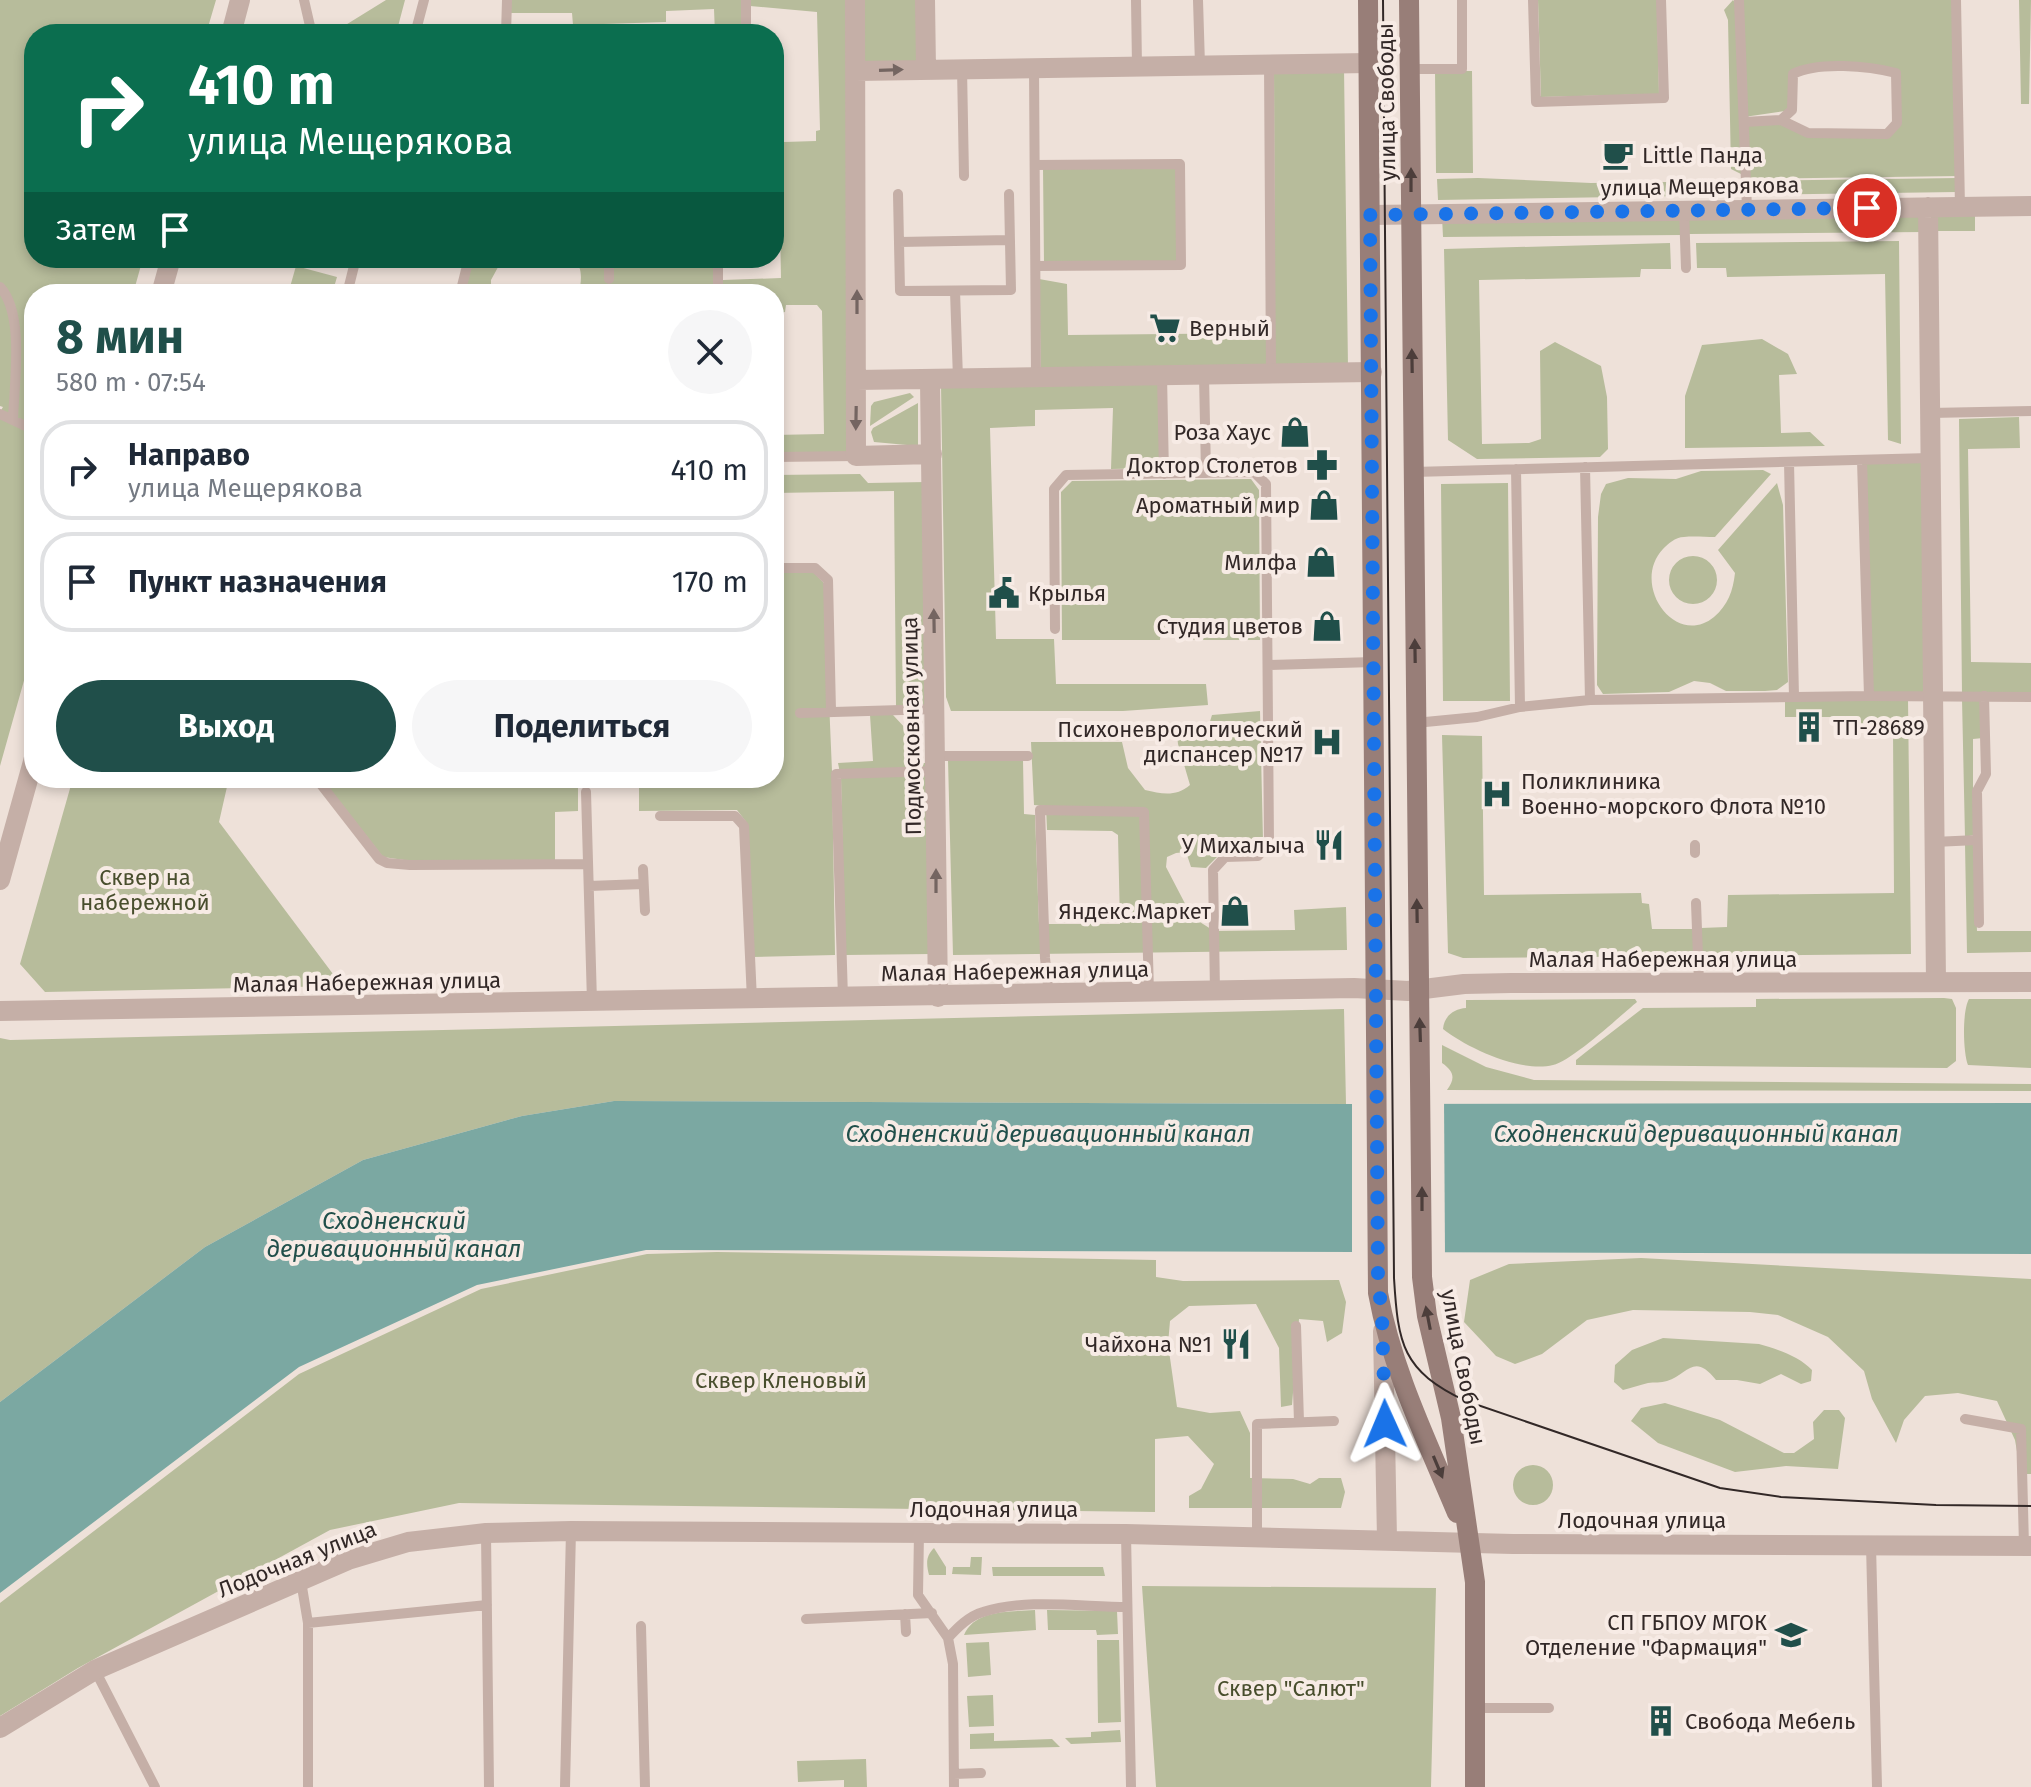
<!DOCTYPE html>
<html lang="ru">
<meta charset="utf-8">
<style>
body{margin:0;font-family:"Fira Sans",sans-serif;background:#f6f6f7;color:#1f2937;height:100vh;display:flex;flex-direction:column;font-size:30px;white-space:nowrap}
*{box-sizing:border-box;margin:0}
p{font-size:26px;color:#747a83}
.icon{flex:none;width:44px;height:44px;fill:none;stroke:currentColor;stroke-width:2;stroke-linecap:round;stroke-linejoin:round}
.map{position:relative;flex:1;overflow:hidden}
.drawer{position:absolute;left:24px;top:284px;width:760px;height:504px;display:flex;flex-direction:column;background:#fff;border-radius:32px;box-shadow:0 4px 12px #0003}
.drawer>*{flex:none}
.top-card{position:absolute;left:24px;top:24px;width:760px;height:244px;border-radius:32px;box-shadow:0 4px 12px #0003;background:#0b6e4f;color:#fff;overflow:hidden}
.pin{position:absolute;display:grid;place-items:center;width:68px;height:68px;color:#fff;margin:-34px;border:4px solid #fff;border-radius:50%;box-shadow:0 2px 8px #0007}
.me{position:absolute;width:88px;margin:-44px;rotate:359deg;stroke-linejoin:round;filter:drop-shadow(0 0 6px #0008)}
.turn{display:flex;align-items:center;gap:28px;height:168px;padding:0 32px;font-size:36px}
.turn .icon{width:104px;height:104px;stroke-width:2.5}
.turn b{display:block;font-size:56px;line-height:68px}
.then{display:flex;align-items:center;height:76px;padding:0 32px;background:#0003;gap:16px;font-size:30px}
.round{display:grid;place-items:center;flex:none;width:84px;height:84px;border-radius:42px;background:#f6f6f7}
.summary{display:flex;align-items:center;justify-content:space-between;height:136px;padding:0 32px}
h1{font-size:48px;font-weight:700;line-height:60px;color:#204f4a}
.action{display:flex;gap:16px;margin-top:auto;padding:16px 32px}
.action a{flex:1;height:92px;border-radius:48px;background:#204f4a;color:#fff;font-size:32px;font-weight:700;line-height:92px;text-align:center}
.action a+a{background:#f6f6f7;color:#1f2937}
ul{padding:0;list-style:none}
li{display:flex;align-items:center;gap:24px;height:100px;margin:0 16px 12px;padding:0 16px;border:4px solid #e0e1e3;border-radius:32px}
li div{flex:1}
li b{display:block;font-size:30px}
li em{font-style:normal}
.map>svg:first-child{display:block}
</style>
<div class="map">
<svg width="2031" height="1787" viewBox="0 0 2031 1787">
<rect width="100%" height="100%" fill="#eee1d9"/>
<!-- green -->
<path fill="#b7bc9b" d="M0,0H216L206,34H34V258H143L133,294H34V645L0,766V412L3,407L0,406Z
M386,0H405L396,34H331Z
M511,0H741V34H715L714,9L666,11V22L573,25L572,13H511Z
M750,0H849L852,452L774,453V435L824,434L822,311L817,305H786L785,312L780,313L781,399H774V294H723V280L781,278L779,169L774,168V132L783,133L784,142L816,141V131L820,130L817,12L750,6Z
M860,0H920L922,65L861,66Z
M1538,0H1657L1659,94L1541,97Z
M1733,0L1737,5L1743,175L1731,169L1728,20L1724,10Z
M1739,0H1956L1960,176L1746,179L1744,122L1781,120L1808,133H1887L1897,122L1896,73L1806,67L1793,74L1792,110L1744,117Z
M2019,0H2031L2029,104H2021Z
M1344,68L1348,367L1275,369L1274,69Z
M1435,71H1472L1473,173H1436Z
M1178,167L1177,263H1044L1043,168Z
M1478,178L1591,183L1743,181V195L1438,200L1437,179Z
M1958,178L1957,192L1749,195V181Z
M1925,210V232L1689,234L1688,213Z
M1931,210H1975V231H1931Z
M1681,214V235L1443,237L1442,217Z
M1899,241L1901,444L1888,440L1885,274L1727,277L1726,268H1697L1696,243Z
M1670,243L1671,269H1641L1640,277L1479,280L1482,444L1529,443L1541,439L1540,351L1555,342L1601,366L1607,397L1608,449L1600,457L1477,459L1448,440L1444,249Z
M473,258H503L491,280V294H464Z
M573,258H714L715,294H579C581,281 584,268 573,258Z
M296,266L337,277L332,294H288Z
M1039,279L1067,284L1068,335L1268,333V370L1041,374Z
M1762,339L1788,354L1797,374L1779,375L1781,433L1810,432L1825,446L1685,448V396L1702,345Z
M1159,381L1161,468L1111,469L1113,408L1035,410V426L990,428L996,639H1054L1056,684H1206L1208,705L1123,711H951L946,697L941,385Z
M910,393L914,397L870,426L871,406L874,402Z
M918,403V446L874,442L871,432L873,428Z
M2019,417L2020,448L1968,449L1971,662L2031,663V693H1962L1959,419Z
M1930,458L1932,695L1869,696L1862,460Z
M1763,470L1771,474L1715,537C1705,537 1693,536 1684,537C1675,537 1668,544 1663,549C1630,584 1675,649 1714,617C1728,605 1733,591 1735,573L1718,550L1777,483L1783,505L1788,682L1777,690L1765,691H1726L1710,683L1694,681L1669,692L1603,694L1597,685L1598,517L1601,494L1606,484L1628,478L1676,479L1701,471Z
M860,474L868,483L927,482L932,705L896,706L894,491L774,493V475Z
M1251,479L1259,490L1260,640H1189V628L1161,627L1160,640H1062L1061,492L1072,481Z
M1508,483L1510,701H1443L1441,484Z
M1669 580a24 24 0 1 1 48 0a24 24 0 1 1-48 0Z
M812,571L824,583L832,771L835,955L752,957L747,823L737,810L639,811V779L578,778V811L555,812V860L411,861L383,857L321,778H774V572Z
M1908,699L1911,954L1701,956V928L1727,927L1728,895L1894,893L1893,729L1836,728V717H1785V701Z
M1962,699H1981L1983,738L1973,739V835L1965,837Z
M1260,711L1263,840L1256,851L1222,852L1206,868L1191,867L1186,852L1176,853L1167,857L1166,867L1192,917L1214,931L1295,930L1294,910L1346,907L1347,950L953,955L948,760H1023L1024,814L1035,815L1039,924H1120L1118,835L1112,831L1047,830L1046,806L1034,805L1031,742H1122L1128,768L1145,790C1162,794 1176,797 1190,785L1178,744L1177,734L1207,731L1212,715Z
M870,715H893L907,730V763H930L931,954L845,955L841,778L838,763L873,761Z
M1442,735L1482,736L1484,895L1641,893L1642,903L1649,904L1652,929H1696V956L1463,958L1448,953Z
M73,778H229L219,822L342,986L45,992L20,964Z
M1974,843L1977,931H2031V952L1967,953L1965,844Z
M1944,998L1952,999L1956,1008V1061L1947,1068L1576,1065V1060L1586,1052L1643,1008L1756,1007V999Z
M1630,999H1635L1637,1002C1620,1016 1572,1061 1553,1065C1521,1073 1467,1048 1443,1029C1444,1016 1454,1009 1466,1008V1000Z
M1969,999H2031V1068L1968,1065C1963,1053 1962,1011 1969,999Z
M1344,1009L1346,1104L614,1101L522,1116L363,1160L205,1247L0,1402V1038L10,1040Z
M1442,1045L1486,1067L1534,1080L2031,1084V1091L1447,1090C1455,1079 1455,1072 1442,1063Z
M717,1252L1156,1260V1277L1183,1281L1339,1280L1346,1302L1342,1333L1327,1342L1323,1321L1299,1319L1292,1405L1281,1407L1279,1348L1256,1304L1189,1306L1170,1321L1168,1344L1177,1407L1210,1413L1240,1411L1250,1433V1478L1293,1479L1310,1484L1319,1478H1341L1345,1492L1341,1508H1189V1496L1201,1489L1214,1464L1188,1436L1155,1439V1512L459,1503L330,1530L78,1668L0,1716V1603L299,1374L481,1289L647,1254Z
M1641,1258L2031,1279V1474H2021L2015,1440L1997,1401L1958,1393L1925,1396L1904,1420L1896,1443L1872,1399L1864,1371L1828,1337L1778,1315L1750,1312L1633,1310L1587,1320L1542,1354L1515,1364L1496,1356L1464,1322L1470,1280L1509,1264Z
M1663,1338L1759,1344C1777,1349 1799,1356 1812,1370L1811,1381L1801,1384L1781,1374L1760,1384L1737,1380H1716C1694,1352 1688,1374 1667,1381C1661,1383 1654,1382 1648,1383C1639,1385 1632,1388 1623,1390L1614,1382L1615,1365L1632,1350Z
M1665,1403L1720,1420L1784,1453H1794L1814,1439L1813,1422L1824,1410H1839L1845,1418L1838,1469L1786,1466L1735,1472L1658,1443L1631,1421L1641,1408Z
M1513 1485a20 20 0 1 1 40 0a20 20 0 1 1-40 0Z
M934,1548L946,1567V1575H929C926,1563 926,1556 934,1548Z
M971,1557H982L981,1575L952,1574L953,1567H970Z
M992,1567H1103L1105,1576H993Z
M1142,1586L1436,1588L1431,1787H1156Z
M1035,1610L1036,1630L964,1635C975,1609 1011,1612 1035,1610Z
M1047,1610L1117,1611L1118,1634L1097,1635L1096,1630H1048Z
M1097,1640H1119L1121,1722L1098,1723Z
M989,1642L991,1675L968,1677L966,1643Z
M993,1695L994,1726L969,1727L967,1696Z
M1120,1730L1121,1742L1071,1744L1065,1738L1091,1737V1732Z
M994,1733V1741L1052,1739L1060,1747L970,1749V1734Z
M866,1759L867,1787H844V1780L798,1782L797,1761Z"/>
<!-- water -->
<path fill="#7ba8a2" d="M614,1101L1346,1104L2031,1103V1254L646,1250L477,1285L299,1367L0,1593V1402L205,1247L363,1160L522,1116Z"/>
<!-- pier -->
<path fill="#eee1d9" d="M1444,1099L1445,1257H1352V1100Z"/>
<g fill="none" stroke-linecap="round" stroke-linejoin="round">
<!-- service -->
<path stroke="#c5afa7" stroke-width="10" d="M304,0L310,26L308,34
M746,0V34
M1136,0L1137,66
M1198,0L1200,65
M1533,0L1536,102L1664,98L1661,0
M1739,0L1747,209
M1956,0L1960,207
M415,34L424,0
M506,34L507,0
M1269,64L1271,373
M962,68L964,176
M1034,68L1036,377
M1410,69H1462V0
M1744,122L1781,120L1792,110L1793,74C1818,61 1869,66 1896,73L1897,123L1887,134L1808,133L1781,120
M1035,165L1180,164L1181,265L1036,266
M898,194L900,291L1011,290L1009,194
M1684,210L1686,268
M899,242L1010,240
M718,258V294
M609,279V258
M0,287C25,314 14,384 13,420
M955,291L958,379
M347,294L356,258
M460,294L469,258
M1162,375L1164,474
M1204,375L1206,473
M1930,413L2031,411
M0,414L34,430
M774,457L856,456
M1862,460L1869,696
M1789,462L1794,697
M1585,467L1590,700
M1516,469L1520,707
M1413,472L1930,458
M774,568H815L828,580L831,711
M1055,629L1054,489L1066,475L1254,472L1266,484L1269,843L1258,856L1225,857L1213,870L1215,992
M1268,665L1374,662
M800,713L935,709
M1415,723L1477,717L1520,707L1590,700L1869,696L2031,697
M936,756H1028
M316,778L379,859L387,863L410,865L588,864
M586,792L592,1002
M660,816H735L744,826L752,1000
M1934,842L1977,840
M1695,845V853
M643,869L645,911
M589,886L643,884
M1696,903L1699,983
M1979,923L1977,791L1986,774L1984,696
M1049,995L1045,958L1040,810L1144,812L1149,993
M843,998L836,774L936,771
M1296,1326L1299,1422
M1965,1419L2021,1429L2024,1546
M919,1532L918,1595L948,1638L953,1664L954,1787
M486,1533L489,1787
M1126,1534L1131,1787
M1257,1536V1424L1334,1421
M1871,1545L1877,1787
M301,1581L308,1623V1787
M905,1614L906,1632
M806,1619L932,1613
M308,1623L487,1605
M641,1626L645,1787
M948,1638C958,1627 969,1616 983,1612C1024,1598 1084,1607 1127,1607
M95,1670L155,1787
M1475,1708H1549
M954,1774L981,1773
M565,1787L571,1531"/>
<!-- minor -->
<path stroke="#c5afa7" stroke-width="20" d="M855,0L856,456L932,454
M925,0L926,69
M231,34L240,0
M856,71L1369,63
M1928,207L1936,982
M1370,215L2031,206
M161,294L171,258
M857,380L1372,372
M930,380L938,997
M0,880L34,758
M0,1011L1354,988L1408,991L1464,984L1511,983L2031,982"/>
<!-- tertiary -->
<path stroke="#c5afa7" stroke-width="20" d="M1383,1331L1387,1539
M0,1728L95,1670L348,1560L408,1542L486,1533L571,1531L1126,1534L1513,1544L2031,1546"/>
<!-- secondary -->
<path stroke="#987e78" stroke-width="20" d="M1368,0L1378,1293C1392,1370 1427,1441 1457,1513
M1409,0L1422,1277L1427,1316L1451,1418L1475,1582V1787"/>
<!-- tram -->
<path stroke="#322827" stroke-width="2" d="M1383,0L1394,1278C1398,1344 1402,1371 1466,1401L1720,1488L1781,1497L1936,1505L2031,1506"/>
</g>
<!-- one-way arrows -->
<defs><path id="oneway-solid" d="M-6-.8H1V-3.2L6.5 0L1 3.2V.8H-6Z" transform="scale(2)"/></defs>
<g fill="#746561">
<use href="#oneway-solid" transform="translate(891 70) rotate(-2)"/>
<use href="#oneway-solid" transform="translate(857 302) rotate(-90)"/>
<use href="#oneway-solid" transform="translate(856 418) rotate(91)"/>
<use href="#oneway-solid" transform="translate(934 621) rotate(-91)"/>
<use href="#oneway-solid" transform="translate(936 881) rotate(-90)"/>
</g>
<g fill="#4c3e3b">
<use href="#oneway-solid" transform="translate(1411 180) rotate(-90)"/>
<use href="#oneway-solid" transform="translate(1412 361) rotate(-91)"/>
<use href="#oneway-solid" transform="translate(1415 651) rotate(-91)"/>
<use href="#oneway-solid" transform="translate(1417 911) rotate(-91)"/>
<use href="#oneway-solid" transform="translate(1420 1030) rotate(-92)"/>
<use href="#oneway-solid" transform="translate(1422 1199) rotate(-90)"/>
<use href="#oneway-solid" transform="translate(1428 1318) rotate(-101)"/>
<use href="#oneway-solid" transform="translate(1438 1467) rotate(67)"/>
</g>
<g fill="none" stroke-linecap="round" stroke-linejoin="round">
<!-- route -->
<path stroke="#1a73e8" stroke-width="14" stroke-dasharray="0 25.2" d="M1385,1424L1382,1316L1378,1278L1370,215L1867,208"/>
</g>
<!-- icons -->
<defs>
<symbol id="cafe-bare" viewBox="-9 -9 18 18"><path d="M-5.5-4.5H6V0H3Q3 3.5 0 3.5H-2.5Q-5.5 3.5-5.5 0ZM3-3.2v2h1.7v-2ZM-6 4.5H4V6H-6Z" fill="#204f4a" stroke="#f7ebe5" stroke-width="2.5" paint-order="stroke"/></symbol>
<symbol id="supermarket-bare" viewBox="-9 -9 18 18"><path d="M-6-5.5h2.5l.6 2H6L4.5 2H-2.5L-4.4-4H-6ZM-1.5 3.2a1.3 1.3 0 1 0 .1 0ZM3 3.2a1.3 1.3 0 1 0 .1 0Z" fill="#204f4a" stroke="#f7ebe5" stroke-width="2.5" paint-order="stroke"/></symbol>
<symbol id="shop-bare" viewBox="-9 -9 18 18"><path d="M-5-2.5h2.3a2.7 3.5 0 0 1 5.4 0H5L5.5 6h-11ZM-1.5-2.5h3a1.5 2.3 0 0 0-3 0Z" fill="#204f4a" stroke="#f7ebe5" stroke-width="2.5" paint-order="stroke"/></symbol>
<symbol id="pharmacy-bare" viewBox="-9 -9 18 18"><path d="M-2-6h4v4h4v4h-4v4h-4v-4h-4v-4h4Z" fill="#204f4a" stroke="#f7ebe5" stroke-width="2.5" paint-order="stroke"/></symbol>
<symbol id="civic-bare" viewBox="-9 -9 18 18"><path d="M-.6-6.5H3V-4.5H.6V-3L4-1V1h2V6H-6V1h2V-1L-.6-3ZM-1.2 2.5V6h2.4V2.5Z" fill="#204f4a" stroke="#f7ebe5" stroke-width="2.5" paint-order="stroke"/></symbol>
<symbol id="building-bare" viewBox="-9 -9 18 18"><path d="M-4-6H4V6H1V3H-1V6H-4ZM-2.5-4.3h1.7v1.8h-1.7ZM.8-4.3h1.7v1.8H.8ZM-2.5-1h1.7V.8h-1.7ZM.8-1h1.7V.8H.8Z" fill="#204f4a" stroke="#f7ebe5" stroke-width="2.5" paint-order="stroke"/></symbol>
<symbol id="hospital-bare" viewBox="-9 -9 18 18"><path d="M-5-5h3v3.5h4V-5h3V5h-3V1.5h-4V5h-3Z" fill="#204f4a" stroke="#f7ebe5" stroke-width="2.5" paint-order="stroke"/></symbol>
<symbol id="restaurant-bare" viewBox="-9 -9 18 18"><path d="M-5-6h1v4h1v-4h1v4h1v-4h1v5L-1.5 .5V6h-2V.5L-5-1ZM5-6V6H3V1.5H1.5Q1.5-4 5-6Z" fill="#204f4a" stroke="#f7ebe5" stroke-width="2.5" paint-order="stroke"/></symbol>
<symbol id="university-bare" viewBox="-9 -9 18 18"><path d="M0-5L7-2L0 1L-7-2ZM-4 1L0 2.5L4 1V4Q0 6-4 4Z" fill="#204f4a" stroke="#f7ebe5" stroke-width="2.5" paint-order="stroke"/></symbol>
</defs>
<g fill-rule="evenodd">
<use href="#cafe-bare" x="1596" y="133" width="44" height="44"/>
<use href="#supermarket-bare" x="1143" y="306" width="44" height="44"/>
<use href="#shop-bare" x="1273" y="410" width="44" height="44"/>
<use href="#pharmacy-bare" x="1300" y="443" width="44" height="44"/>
<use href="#shop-bare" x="1302" y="483" width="44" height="44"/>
<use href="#shop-bare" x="1299" y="540" width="44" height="44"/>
<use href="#civic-bare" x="982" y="571" width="44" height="44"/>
<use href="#shop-bare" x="1305" y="604" width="44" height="44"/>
<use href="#building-bare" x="1787" y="705" width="44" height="44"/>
<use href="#hospital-bare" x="1305" y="720" width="44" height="44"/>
<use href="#hospital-bare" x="1475" y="772" width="44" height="44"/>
<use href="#restaurant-bare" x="1307" y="823" width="44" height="44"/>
<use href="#shop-bare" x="1213" y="889" width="44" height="44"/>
<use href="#restaurant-bare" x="1214" y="1322" width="44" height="44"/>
<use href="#university-bare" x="1769" y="1613" width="44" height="44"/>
<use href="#building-bare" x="1639" y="1699" width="44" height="44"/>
</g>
<g text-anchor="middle" stroke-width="8" stroke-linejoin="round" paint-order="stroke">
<!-- street labels -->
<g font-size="22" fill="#322827" stroke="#f7ebe5">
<text transform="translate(1386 102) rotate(-91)" y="8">улица Свободы</text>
<text transform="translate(1700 186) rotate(-1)" y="8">улица Мещерякова</text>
<text transform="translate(911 726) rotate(-91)" y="8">Подмосковная улица</text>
<text x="1663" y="967">Малая Набережная улица</text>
<text transform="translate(1015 971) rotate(-1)" y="8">Малая Набережная улица</text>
<text transform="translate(367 982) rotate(-1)" y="8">Малая Набережная улица</text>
<text transform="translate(1464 1367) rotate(79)" y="8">улица Свободы</text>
<text x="994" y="1517">Лодочная улица</text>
<text x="1642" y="1528">Лодочная улица</text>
<text transform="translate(297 1559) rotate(-22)" y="8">Лодочная улица</text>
</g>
<!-- poi labels -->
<g font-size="22" fill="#322827" stroke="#f7ebe5" text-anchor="end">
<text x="1642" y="163" text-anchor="start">Little Панда</text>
<text x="1189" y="336" text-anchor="start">Верный</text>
<text x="1271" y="440">Роза Хаус</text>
<text x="1298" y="473">Доктор Столетов</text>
<text x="1300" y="513">Ароматный мир</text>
<text x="1297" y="570">Милфа</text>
<text x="1028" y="601" text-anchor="start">Крылья</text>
<text x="1303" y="634">Студия цветов</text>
<text x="1833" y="735" text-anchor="start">ТП-28689</text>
<text x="1303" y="737">Психоневрологический<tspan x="1303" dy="25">диспансер №17</tspan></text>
<text x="1521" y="789" text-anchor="start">Поликлиника<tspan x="1521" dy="25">Военно-морского Флота №10</tspan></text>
<text x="1305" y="853">У Михалыча</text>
<text x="1211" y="919">Яндекс.Маркет</text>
<text x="1212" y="1352">Чайхона №1</text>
<text x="1767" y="1630">СП ГБПОУ МГОК<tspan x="1767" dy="25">Отделение "Фармация"</tspan></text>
<text x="1685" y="1729" text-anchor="start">Свобода Мебель</text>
</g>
<!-- park labels -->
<g font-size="22" fill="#484e2d" stroke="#f7ebe5">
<text x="145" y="885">Сквер на<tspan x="145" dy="25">набережной</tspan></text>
<text x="781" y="1388">Сквер Кленовый</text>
<text x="1291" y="1696">Сквер "Салют"</text>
</g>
<!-- water labels -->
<g font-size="24" font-style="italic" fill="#204f4a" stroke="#f7ebe5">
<text x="1048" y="1142">Сходненский деривационный канал</text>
<text x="1696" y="1142">Сходненский деривационный канал</text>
<text x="394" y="1229">Сходненский<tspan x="394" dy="28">деривационный канал</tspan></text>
</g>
</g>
</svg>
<div class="pin" style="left:1867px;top:208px;background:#d93025"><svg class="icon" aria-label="arrive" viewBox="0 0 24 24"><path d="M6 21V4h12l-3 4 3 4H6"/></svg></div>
<svg class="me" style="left:1385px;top:1424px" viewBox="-20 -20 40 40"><path d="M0-17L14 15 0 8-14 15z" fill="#1a73e8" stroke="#fff" stroke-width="4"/></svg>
<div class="top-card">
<div class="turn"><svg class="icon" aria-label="right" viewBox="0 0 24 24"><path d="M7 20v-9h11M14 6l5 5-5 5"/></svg><div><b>410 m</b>улица Мещерякова</div></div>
<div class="then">Затем<svg class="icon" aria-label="arrive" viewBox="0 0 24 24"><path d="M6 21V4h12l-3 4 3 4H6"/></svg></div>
</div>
<section class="drawer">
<div class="summary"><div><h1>8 мин</h1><p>580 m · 07:54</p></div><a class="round"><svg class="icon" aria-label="close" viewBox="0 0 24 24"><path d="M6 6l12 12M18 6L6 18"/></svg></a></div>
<ul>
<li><svg class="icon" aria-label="right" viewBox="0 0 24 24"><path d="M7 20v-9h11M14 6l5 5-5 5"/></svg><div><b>Направо</b><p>улица Мещерякова</p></div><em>410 m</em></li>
<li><svg class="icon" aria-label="arrive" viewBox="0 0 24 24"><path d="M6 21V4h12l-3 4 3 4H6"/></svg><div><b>Пункт назначения</b></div><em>170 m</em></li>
</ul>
<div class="action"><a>Выход</a><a>Поделиться</a></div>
</section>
</div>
